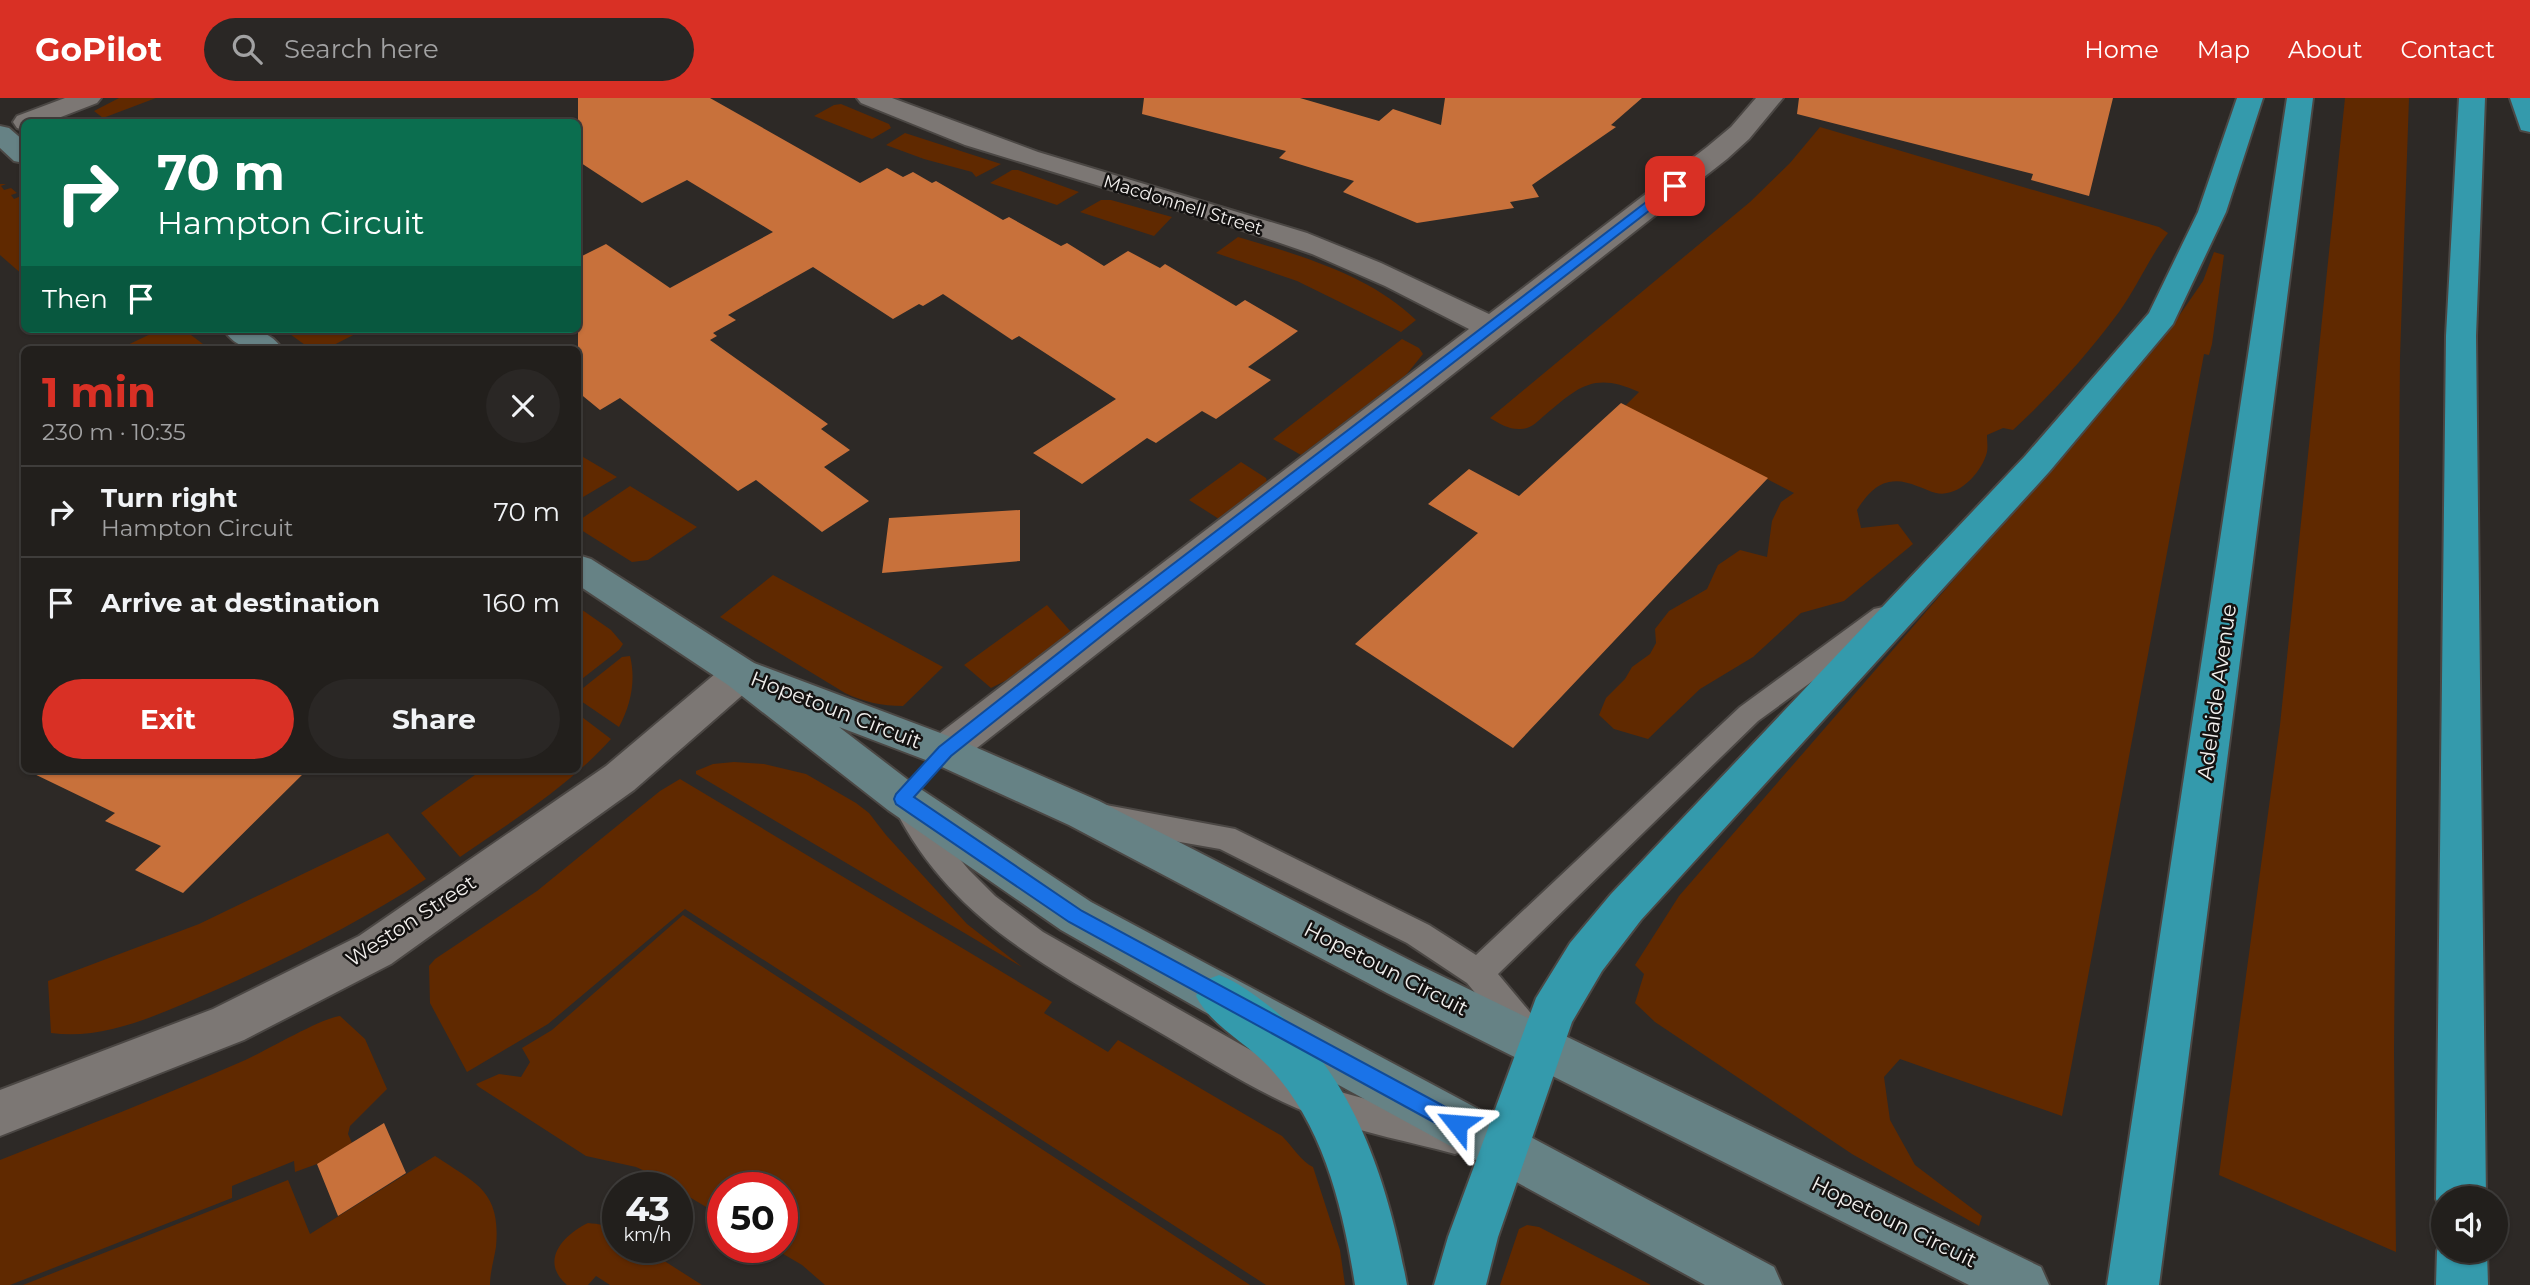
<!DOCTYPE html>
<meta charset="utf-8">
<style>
body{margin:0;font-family:Montserrat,sans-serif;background:#2a2725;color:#f1f3f6;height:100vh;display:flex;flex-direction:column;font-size:26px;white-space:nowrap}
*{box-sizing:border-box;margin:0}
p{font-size:23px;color:#a2a2a3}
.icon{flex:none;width:38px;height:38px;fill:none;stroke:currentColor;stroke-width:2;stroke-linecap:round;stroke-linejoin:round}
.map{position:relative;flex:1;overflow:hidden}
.details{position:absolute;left:21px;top:248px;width:560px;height:427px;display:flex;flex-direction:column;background:#221f1c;border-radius:10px;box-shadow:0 2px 5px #0004,0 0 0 2px #3f3d3b}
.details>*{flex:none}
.hud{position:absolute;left:21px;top:21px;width:560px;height:214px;border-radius:10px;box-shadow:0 2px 5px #0004,0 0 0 2px #3f3d3b;background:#0b6e4f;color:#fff;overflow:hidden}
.buttons{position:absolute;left:2431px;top:1088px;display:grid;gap:14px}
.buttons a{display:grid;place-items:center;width:77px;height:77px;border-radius:50%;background:#221f1c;box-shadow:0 2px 5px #0004,0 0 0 2px #3f3d3b;font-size:35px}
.speed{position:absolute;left:602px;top:1074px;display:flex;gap:14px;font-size:35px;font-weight:700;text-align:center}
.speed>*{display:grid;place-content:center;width:91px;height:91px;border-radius:50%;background:#221f1c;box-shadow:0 2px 5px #0004,0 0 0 2px #3f3d3b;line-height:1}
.speed small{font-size:18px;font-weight:400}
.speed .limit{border:10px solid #d22;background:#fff;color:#111}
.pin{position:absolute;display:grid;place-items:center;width:60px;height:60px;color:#fff;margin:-30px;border-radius:14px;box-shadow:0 4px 10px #0006}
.me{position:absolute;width:77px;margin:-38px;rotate:298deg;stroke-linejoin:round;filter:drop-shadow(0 0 5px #0008)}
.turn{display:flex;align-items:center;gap:24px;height:147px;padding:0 21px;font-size:32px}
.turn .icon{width:91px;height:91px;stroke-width:2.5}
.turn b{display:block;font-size:49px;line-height:60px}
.then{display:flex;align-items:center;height:66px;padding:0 21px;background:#0003;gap:14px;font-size:26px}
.round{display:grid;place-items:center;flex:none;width:74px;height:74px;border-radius:37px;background:#2a2725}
.headline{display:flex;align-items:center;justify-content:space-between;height:119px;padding:0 21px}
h1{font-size:42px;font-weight:700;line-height:52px;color:#d93025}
.button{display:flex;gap:14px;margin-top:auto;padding:14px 21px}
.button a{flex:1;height:80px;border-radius:42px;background:#d93025;color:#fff;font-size:28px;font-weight:700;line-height:80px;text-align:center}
.button a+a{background:#2a2725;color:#f1f3f6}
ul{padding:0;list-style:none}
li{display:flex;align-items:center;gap:21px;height:91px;padding:0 21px;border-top:2px solid #3f3d3b}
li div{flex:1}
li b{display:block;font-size:26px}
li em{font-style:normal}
header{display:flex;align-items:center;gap:42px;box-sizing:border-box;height:98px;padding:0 35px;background:#d93025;color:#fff}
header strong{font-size:33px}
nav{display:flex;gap:38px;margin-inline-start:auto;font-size:24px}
.search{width:490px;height:63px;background:#2a2725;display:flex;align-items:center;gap:18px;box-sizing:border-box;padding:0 24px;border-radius:38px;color:#a2a2a3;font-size:26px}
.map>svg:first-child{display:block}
</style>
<header>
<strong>GoPilot</strong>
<div class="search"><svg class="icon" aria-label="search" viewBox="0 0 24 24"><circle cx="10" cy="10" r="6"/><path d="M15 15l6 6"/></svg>Search here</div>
<nav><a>Home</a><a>Map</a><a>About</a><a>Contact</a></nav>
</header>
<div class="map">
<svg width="2530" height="1187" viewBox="0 0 2530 1187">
<rect width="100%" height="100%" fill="#2d2926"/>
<!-- green -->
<path fill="#602900" d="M119,0H156L103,20L94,13Z
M2345,0H2409L2400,259L2394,954L2396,1154L2219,1077L2280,627Z
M841,6L889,26L891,30L872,41L814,18L834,7Z
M1820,29L2159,129L2168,135C2149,160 2137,189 2119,214C2088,256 2052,296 2013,332L2003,330L1987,337C1987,342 1988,349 1987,354C1982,374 1959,400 1936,395C1922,391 1905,380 1889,384C1874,387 1864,401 1857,412L1861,430L1898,426L1913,446L1844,503L1801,515L1753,559L1700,591L1648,641L1614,631L1599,617L1606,600L1625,581L1632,569L1650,556L1656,545L1655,531L1669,513L1707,491L1718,467L1740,452L1767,459L1772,423L1781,404L1794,395L1625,308L1639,294C1594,273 1578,289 1545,317C1538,323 1531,331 1521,331C1510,332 1500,326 1490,320L1750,104L1790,65Z
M905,35L1001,66L976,79L972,74L924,61L886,47Z
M1012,72H1018L1079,94L1057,107L990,85Z
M0,86H6L1,88L4,92L11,90L17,95L11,97L14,101L21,98L24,101V178L0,157Z
M1101,102H1111L1172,119L1154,138L1080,114Z
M1238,139C1299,157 1370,177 1416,222L1401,234L1297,183L1216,155Z
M2214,154L2224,157L2212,246L2209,257L2204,256L2062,1018L1900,961L1884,979L1890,1022L1915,1067L1982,1118L1979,1128L1852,1056L1655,924L1635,905L1644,876L1635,867L1679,798L2163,241L2203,183Z
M161,231H183L211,252H117Z
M283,231H365L324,252H312Z
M1402,241L1419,250L1423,256L1406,277L1301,357L1273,341Z
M578,356L617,379L578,402Z
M1241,364L1266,380L1267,384L1219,421L1189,402Z
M630,388L697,429L648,462L632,464L578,430V423Z
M773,477L943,569L903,608C882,608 864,604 845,595L720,519Z
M1047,507L1072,535L1015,578L991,590L964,567Z
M578,509L611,532L623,546L619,552L578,584Z
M630,558C636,582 631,607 619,629L578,601V594L622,559Z
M578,616L611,641C568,689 512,723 460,759L421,715L482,672H578Z
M734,664L764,666L806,676L856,705L869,715L886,737L967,826L1022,869L696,676V673L713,666Z
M680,681L1052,904L1044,915L1108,954L1118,942L1282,1038C1292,1048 1302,1064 1313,1069L1340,1152L1345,1187H1266L685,811L548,926L467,974L430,905L429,868L435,861L537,793L660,693Z
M388,735L426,781C360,824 290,859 218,891C166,913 108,943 51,935L48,883L199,826Z
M683,817L1250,1187H825L802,1167L773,1150H782V1090H723V1119L649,1075L636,1069L586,1058L479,989L476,986L499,976L521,979L530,964L522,950L552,932Z
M340,918L365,941L387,991L350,1028L348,1036L352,1045L317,1066L295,1074L294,1063L232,1088V1100L10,1187H0V1062C81,1030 163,998 243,963C266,953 321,920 340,918Z
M435,1058C477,1086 501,1093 496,1149C494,1162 490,1174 490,1187H23L288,1082L310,1136Z
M588,1125C599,1126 608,1127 618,1133V1150H644L702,1187H610L596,1178L588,1187H567C539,1163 563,1137 588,1125Z
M1527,1127L1539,1129L1651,1187H1500L1519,1131Z"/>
<!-- building -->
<path fill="#c8713b" d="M578,0H710L860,85L887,70L903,79L913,74L932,85L936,83L1003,122L1009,119L1061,148L1067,145L1104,168L1128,153L1160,170L1165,166L1236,208L1245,202L1298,233L1248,269L1271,282L1216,321L1202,313L1156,345L1147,340L1082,386L1033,355L1116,301L1019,238L1012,242L943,196L923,208L919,206L893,221L813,169L728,217L736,222L713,235L717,238L710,242L828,326L821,331L850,352L824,369L869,403L822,434L756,382L738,393L620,300L600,312L578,294V160L606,146L670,190L773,134L687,82L642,105L578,63Z
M1144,0H1300L1379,23L1393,11L1441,27L1445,0H1642L1611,27L1616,29L1532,87L1539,99L1510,104L1514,110L1417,125L1343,94L1354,83L1279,60L1286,53L1142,16Z
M1799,0H2113L2089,98L2031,82L2033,76L1797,16Z
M1621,305L1768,380L1513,650L1355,546L1478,435L1428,406L1469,371L1519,398Z
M1020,412V463L882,475L889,420Z
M26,672H307L183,795L135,772L161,748L105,723L115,715Z
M384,1025L406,1075L338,1118L317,1066Z"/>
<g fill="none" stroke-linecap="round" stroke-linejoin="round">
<defs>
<path id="service" d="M1883,509L1892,511L1896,518L1892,525L1758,623L1498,876L1539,925L1544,935L1539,945L1528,950L1517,945L1467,885L1407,845L1220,751L1106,731L1096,727L1092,719L1096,711L1106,707L1235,731L1429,827L1476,857L1740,609L1874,511Z
M908,697L918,701L942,740L969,772L995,798L1043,834L1282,970L1326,990L1467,1029L1471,1040L1467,1051L1455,1056C1411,1044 1364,1035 1321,1020C1266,1000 1216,967 1166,938C1059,875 952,826 894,709L898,701Z"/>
<path id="minor" d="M65,0H101L97,5L48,24H24V32L17,30L13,24L17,18Z
M857,0H892L1038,54L1307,135L1381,165L1489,216L1707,49L1731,29L1756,0H1783L1749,41L1727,61L959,664L945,669L931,664L925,653L931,642L1469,231L1385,188L1312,156L1234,129L965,47L861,5Z"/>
<path id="tertiary" d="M741,561L754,565L760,576L754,587L634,692L391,866L244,942L0,1038V992L213,911L359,838L606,668L728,565Z"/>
<path id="secondary" d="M0,28L9,30L24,43V65L14,63L0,50Z
M223,231C247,231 268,229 283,252C258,252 238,254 223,231Z
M578,457L591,461L754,565L959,642L1099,703L1419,867L2041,1169L2049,1187H1969L1387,895L1069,727L931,664L839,629L916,688L1091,804L1774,1169L1782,1187H1705L1203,913L1061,832L888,712L728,587L578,487Z"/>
<path id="motorway" d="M2237,0H2263L2226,114L2173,226L2049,374L1641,822L1602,873L1572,924L1498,1139L1486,1187H1434L1448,1139L1536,900L1570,845L1611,796L2025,358L2149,215L2198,114Z
M2287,0H2313L2159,1187H2107Z
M2459,0H2485L2476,238L2486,1101H2443V1117L2436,1101L2446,238Z
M2510,0H2530V34L2521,32Z
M1219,877C1238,884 1253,896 1269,908C1354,975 1388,1084 1407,1187H1355C1343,1110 1324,1028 1269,969C1247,945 1210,927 1196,898L1203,883Z
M2443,1138V1153H2487L2488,1187H2436L2437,1153Z"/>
</defs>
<!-- service casing -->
<use href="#service" stroke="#4b4744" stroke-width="4"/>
<!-- minor casing -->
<use href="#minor" stroke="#4b4744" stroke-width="4"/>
<!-- tertiary casing -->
<use href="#tertiary" stroke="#4b4744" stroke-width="4"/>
<!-- secondary casing -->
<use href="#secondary" stroke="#4b4744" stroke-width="4"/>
<!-- motorway casing -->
<use href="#motorway" stroke="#4b4744" stroke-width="4"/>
<!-- service -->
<use href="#service" fill="#7c7774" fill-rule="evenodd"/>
<!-- minor -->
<use href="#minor" fill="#7c7774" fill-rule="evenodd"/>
<!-- tertiary -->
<use href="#tertiary" fill="#7c7774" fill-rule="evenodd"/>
<!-- secondary -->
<use href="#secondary" fill="#668285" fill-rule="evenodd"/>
<!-- motorway -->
<use href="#motorway" fill="#349aac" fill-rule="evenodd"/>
</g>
<!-- route -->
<path fill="#1a73e8" stroke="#114b97" stroke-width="2" d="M1671,85L1681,88L1124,520L951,658L914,699L1082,813L1464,1019L1466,1026L1464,1033L1457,1036L1450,1033L1069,824L896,706L894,701L896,696L939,649L1113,512Z"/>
<g text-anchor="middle" stroke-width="5" stroke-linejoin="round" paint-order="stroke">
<!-- far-street labels -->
<g font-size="18" fill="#f1eeec" stroke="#141211">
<text transform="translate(1183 107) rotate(17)" y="6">Macdonnell Street</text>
</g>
<!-- street labels -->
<g font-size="21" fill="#f1eeec" stroke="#141211">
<text transform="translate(2217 594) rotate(-82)" y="7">Adelaide Avenue</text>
<text transform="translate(836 612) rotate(21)" y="7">Hopetoun Circuit</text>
<text transform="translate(411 823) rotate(-33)" y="7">Weston Street</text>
<text transform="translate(1386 871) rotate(27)" y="7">Hopetoun Circuit</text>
<text transform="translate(1894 1124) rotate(26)" y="7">Hopetoun Circuit</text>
</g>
</g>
</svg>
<div class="buttons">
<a><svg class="icon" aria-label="sound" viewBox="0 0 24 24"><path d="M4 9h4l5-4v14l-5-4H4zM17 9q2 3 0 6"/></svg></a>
</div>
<div class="speed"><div>43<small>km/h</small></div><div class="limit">50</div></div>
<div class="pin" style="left:1675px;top:88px;background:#d93025"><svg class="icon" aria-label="arrive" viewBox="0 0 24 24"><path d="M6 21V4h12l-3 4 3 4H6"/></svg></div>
<svg class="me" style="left:1457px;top:1026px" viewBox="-20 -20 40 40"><path d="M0-17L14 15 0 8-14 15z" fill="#1a73e8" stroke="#fff" stroke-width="4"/></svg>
<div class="hud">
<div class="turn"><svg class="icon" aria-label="right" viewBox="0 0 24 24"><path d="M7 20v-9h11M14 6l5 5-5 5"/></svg><div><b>70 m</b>Hampton Circuit</div></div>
<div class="then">Then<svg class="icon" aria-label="arrive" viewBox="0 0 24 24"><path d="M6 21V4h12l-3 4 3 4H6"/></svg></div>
</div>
<section class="details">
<div class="headline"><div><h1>1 min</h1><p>230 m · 10:35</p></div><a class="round"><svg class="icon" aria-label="close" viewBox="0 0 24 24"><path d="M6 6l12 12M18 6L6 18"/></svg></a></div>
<ul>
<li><svg class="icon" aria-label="right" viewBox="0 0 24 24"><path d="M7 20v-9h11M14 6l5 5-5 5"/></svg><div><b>Turn right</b><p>Hampton Circuit</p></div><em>70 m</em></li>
<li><svg class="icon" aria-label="arrive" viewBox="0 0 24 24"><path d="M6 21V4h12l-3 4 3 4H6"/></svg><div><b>Arrive at destination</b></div><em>160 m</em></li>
</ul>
<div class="button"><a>Exit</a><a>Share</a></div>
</section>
</div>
